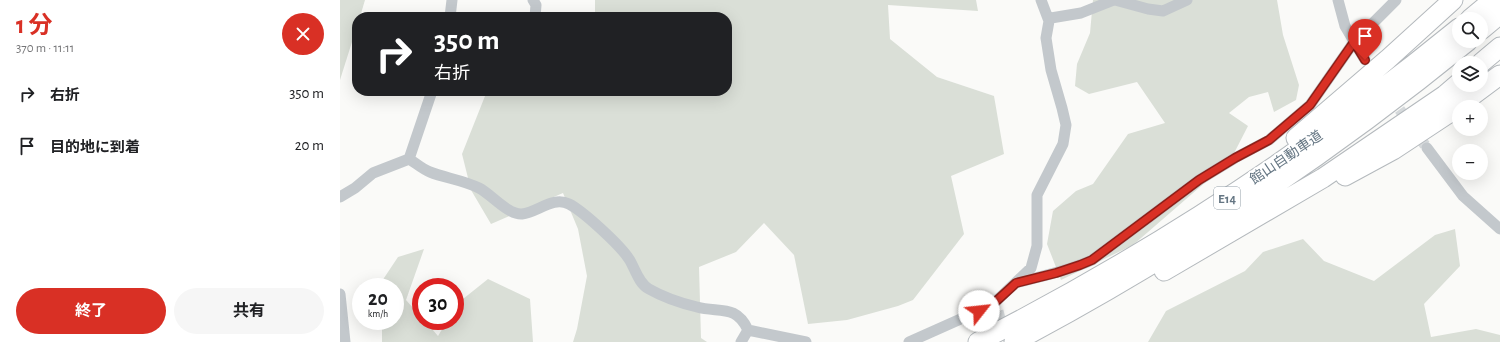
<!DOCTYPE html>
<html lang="ja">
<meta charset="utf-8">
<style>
body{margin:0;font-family:"Alegreya Sans","Noto Sans JP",sans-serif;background:#f6f6f6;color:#202124;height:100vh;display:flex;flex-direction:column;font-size:15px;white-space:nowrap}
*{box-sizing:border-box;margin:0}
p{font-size:13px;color:#757577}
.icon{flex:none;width:22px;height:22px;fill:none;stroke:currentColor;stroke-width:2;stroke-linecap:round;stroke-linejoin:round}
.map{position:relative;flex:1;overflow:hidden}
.side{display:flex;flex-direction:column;background:#fff;width:340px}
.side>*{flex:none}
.banner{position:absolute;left:12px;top:12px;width:380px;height:84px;border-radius:16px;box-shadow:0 4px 16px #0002;background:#202124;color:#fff;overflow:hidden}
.controls{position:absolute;left:1112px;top:12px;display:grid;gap:8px}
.controls a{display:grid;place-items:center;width:36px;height:36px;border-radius:50%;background:#fff;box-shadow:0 4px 16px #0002;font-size:20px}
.speed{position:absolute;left:12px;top:278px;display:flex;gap:8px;font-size:20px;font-weight:700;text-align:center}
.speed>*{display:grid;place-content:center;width:52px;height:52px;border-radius:50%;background:#fff;box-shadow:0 4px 16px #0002;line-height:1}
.speed small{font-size:10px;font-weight:400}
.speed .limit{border:6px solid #d22;background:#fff;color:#111}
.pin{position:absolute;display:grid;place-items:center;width:34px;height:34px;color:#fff;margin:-41px -17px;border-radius:50% 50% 50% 0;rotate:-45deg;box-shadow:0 0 4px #0007}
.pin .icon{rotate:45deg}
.me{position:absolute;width:44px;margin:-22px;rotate:61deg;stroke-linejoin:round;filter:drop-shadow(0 0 3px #0008)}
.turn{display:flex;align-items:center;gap:14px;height:84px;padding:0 16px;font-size:18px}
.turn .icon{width:52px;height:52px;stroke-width:2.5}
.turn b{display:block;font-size:28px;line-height:34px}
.round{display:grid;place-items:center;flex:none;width:42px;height:42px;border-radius:21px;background:#f6f6f6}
.headline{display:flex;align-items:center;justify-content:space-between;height:68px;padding:0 16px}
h1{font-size:24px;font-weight:700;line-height:30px;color:#d93025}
.button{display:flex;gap:8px;margin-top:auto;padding:8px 16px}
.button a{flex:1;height:46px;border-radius:24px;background:#d93025;color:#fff;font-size:16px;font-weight:700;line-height:46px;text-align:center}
.button a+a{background:#f6f6f6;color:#202124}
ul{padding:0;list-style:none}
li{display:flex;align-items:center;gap:12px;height:52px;padding:0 16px}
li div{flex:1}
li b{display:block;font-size:15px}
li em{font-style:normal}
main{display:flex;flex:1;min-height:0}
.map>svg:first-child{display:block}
</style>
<main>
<section class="side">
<div class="headline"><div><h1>1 分</h1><p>370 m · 11:11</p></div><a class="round" style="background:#d93025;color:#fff"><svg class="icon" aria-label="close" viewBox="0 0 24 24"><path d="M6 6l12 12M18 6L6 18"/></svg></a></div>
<ul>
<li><svg class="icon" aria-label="right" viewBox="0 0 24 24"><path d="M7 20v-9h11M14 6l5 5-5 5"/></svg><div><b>右折</b></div><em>350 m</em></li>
<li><svg class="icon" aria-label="arrive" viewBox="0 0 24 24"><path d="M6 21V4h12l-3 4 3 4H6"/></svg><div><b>目的地に到着</b></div><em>20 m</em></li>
</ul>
<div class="button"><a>終了</a><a>共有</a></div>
</section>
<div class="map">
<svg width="1160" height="342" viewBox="0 0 1160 342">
<rect width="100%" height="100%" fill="#fafaf8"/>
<!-- green -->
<path fill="#dadfd7" d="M0,0H25L20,17H17V26L0,80Z
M255,0H636L638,11L548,5L550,39L597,77L654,96L664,154L611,176L624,234L573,300L558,306L507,320L468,324L454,255L424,223L396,252L359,267L361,338L367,342H233L237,329L247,276L238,229L223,193L151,224L131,190L122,154L147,91H387V17H255Z
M753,0H937L943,35L959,85L956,100L934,112L928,92L909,97L889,113L908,126L890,161L793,245L721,280L707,244L713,211L736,191L753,184L788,134L825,123L797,82L749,94L735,86L737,64L750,33Z
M1115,229L1120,266L1084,304L1091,337L1136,329L1160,335V342H808L826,311L905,271L923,252L963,239L984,261L1034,281L1095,235Z
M84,249L66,300L81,317V321H85L98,336L107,321H115V308L118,303L148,279L190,299L193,342H42V321H55V287H42V281L58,257Z"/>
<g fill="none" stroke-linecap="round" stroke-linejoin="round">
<!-- street-tunnel -->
<path stroke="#d5d9db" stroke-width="11" stroke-dasharray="11 5.5" stroke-linecap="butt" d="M1050,96L1087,148
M658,311L664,334"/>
<defs>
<path id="highway" d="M1130,19L1153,0
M1141,30L1160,14
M1141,63L1160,47
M956,138L1048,59L1113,0
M1005,176L1053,150L1106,115L1160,75
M824,271L983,178L1105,95L1119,83
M638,342C809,255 971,149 1119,28
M674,342C835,257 987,156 1128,41"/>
</defs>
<!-- highway casing -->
<use href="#highway" stroke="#b4b9bd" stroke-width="21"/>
<!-- street -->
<path stroke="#c3c8cc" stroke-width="11" d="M193,0L196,5L195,17
M701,0L709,21
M775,0L808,9L823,11L847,0
M998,0L1005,26L1025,60
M110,17L112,0
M1087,148L1123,196L1160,229
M69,159C76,163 82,169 90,172C105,178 123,180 139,188C151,194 168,215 182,214C198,212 213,196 229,204C243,211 280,245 289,259C295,268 298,283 309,289C323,297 340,303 357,307C379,313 396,304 408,330
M0,197L15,188L33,173L69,159L92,91
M676,283C702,276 728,271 752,260L859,180L895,158L929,140L970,105L1014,42L1056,0
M0,294L5,342
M408,330L466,342
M401,342L408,330
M569,342L652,305L691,268L697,246V195L723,144L726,125L722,108L711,70L706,38L709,21L711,18L741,13L774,0"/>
<!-- highway -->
<use href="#highway" stroke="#fff" stroke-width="19"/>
</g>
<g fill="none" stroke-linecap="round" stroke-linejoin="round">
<defs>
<path id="route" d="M639,311L652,305L676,283L716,273L740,265L752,260L859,180L895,158L929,140L970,105L1014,42L1025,60"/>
</defs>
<!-- route casing -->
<use href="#route" stroke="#8d1f18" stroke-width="10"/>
<!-- route -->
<use href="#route" stroke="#d93025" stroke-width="7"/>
</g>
<g text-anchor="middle" stroke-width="4" stroke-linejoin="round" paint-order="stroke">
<!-- shield labels -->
<rect fill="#fff" stroke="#939fa8" stroke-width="1" x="874" y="187" width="26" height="22" rx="3"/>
<g font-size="13" font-weight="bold" fill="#657683">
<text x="887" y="203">E14</text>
</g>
<!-- street labels -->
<g font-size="14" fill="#657683" stroke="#fff">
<text transform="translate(946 157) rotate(-34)" y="5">館山自動車道</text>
</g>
</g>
</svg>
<div class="controls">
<a><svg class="icon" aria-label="search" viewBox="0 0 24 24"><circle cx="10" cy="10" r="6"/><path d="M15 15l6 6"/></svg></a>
<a><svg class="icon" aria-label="layers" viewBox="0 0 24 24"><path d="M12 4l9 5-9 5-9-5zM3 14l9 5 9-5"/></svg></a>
<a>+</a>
<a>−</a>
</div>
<div class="speed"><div>20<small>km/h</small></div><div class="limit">30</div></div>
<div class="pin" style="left:1025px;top:60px;background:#d93025"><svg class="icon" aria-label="arrive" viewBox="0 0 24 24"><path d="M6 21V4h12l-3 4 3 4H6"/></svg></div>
<svg class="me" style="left:639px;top:311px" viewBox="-20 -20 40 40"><circle r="19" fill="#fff"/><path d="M0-13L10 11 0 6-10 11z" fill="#d93025"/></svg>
<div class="banner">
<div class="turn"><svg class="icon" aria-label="right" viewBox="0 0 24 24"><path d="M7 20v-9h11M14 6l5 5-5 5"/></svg><div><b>350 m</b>右折</div></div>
</div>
</div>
</main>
